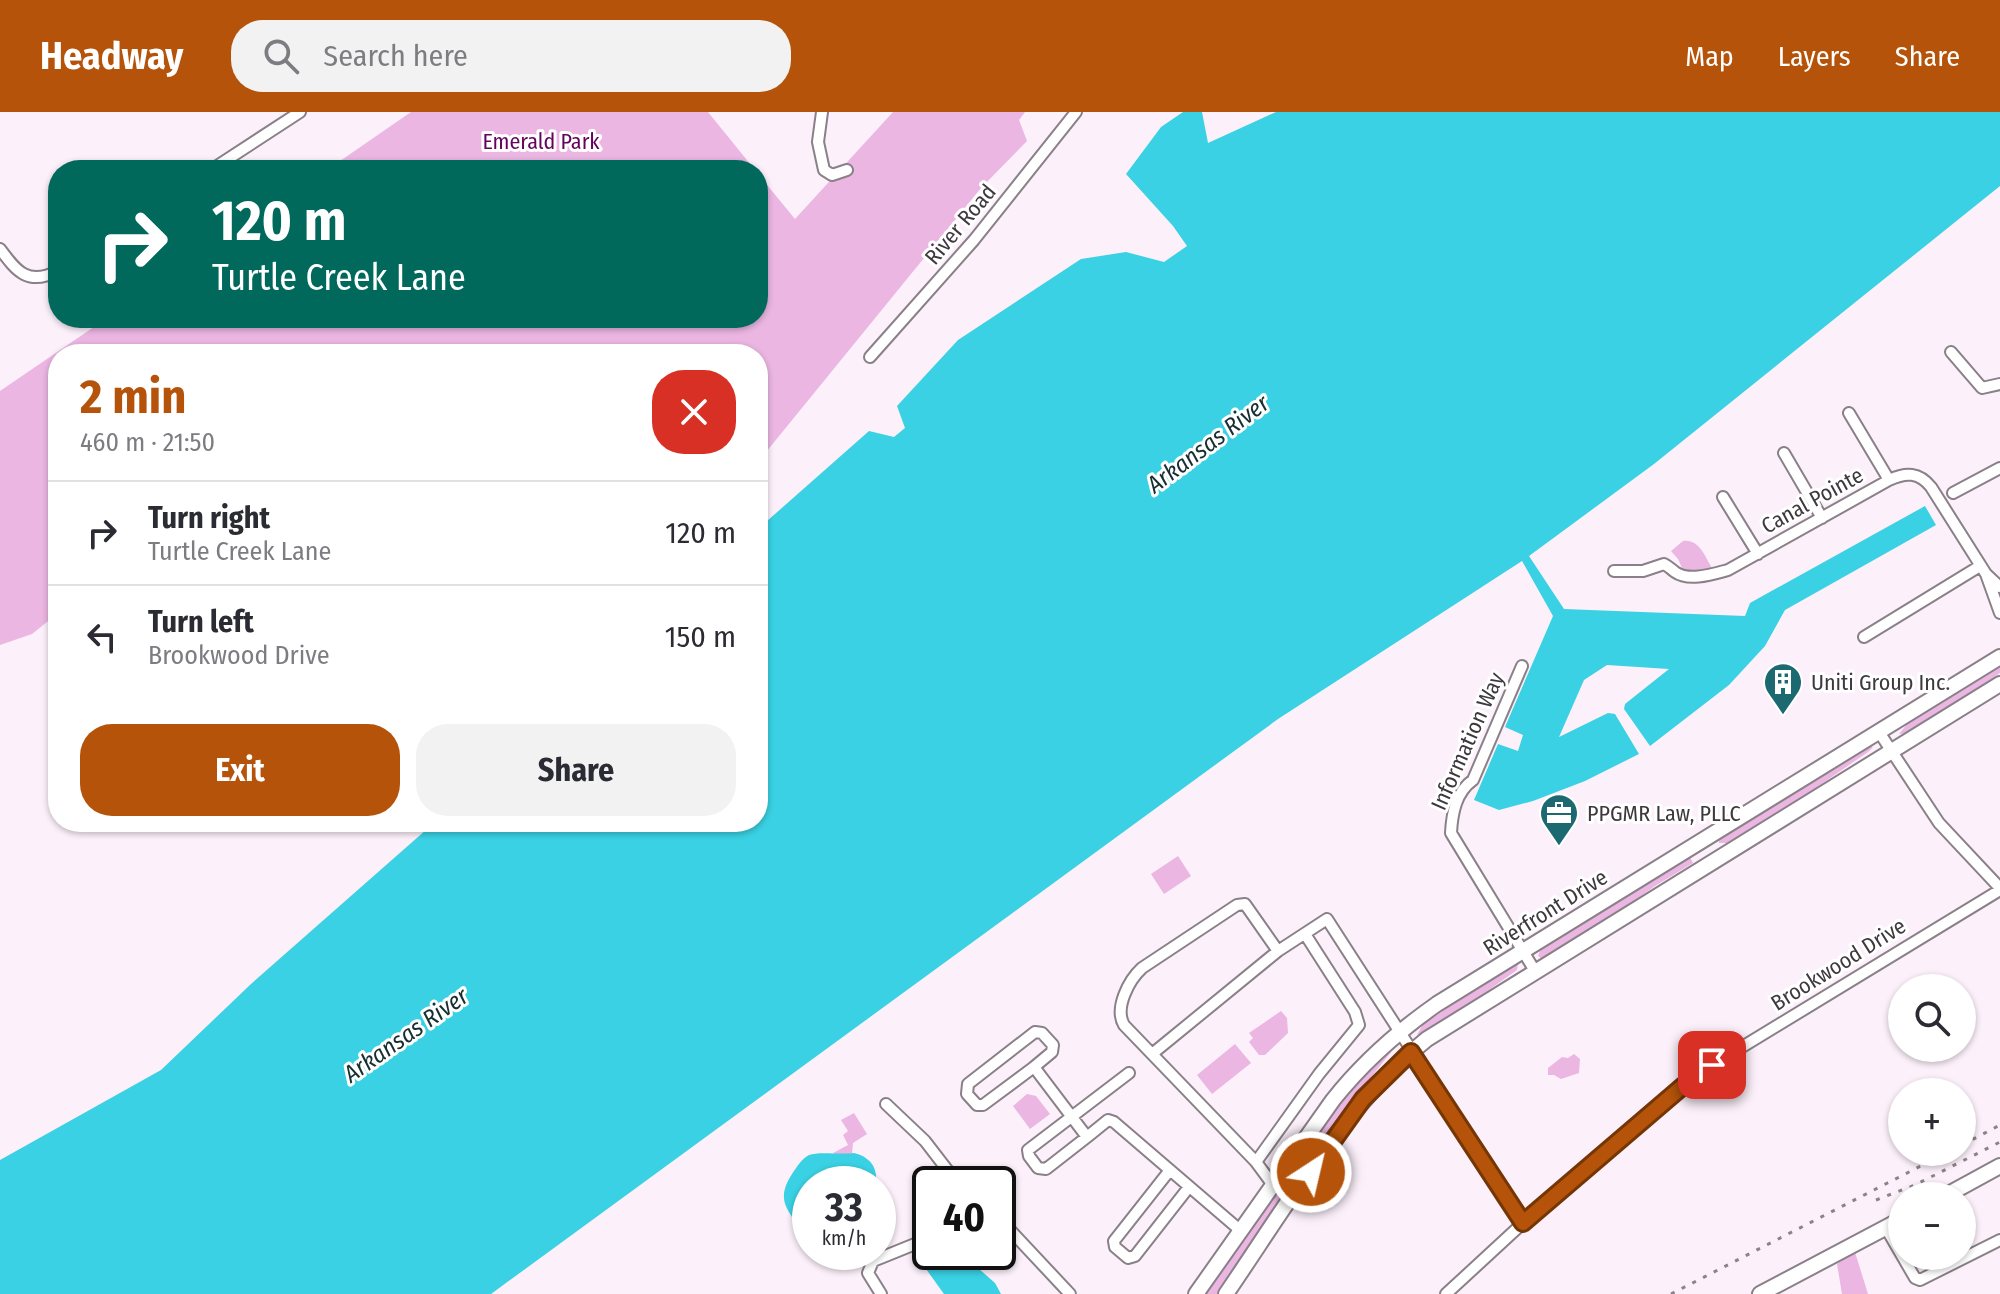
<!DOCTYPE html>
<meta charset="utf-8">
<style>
body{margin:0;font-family:"Fira Sans Condensed",sans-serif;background:#f2f2f3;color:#2b2b33;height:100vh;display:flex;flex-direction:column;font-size:30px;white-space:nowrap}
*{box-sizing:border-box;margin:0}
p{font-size:26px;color:#7c7c81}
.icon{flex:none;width:44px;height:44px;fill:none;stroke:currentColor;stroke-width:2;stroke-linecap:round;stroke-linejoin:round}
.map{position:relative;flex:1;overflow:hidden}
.details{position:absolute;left:48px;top:232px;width:720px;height:488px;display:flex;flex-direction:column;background:#fff;border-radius:32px;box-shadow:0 2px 6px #0004}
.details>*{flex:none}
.guide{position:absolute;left:48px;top:48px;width:720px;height:168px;border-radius:32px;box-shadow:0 2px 6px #0004;background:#00695c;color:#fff;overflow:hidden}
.controls{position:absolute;left:1888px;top:862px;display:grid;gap:16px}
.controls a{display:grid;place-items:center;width:88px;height:88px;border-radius:50%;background:#fff;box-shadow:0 2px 6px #0004;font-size:40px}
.speed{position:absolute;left:792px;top:1054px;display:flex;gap:16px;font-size:40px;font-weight:700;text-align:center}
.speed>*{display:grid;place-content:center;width:104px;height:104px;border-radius:50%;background:#fff;box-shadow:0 2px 6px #0004;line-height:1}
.speed small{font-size:20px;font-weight:400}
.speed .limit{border:4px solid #111;border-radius:12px;background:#fff;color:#111}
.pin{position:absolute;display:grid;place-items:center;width:68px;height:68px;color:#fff;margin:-34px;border-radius:16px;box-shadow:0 4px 12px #0006}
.me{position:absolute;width:88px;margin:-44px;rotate:35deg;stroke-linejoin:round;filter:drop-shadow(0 0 6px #0008)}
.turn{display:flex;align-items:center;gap:28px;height:168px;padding:0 32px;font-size:36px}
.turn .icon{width:104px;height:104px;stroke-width:2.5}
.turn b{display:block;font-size:56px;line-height:68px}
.round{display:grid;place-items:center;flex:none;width:84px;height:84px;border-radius:32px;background:#f2f2f3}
.summary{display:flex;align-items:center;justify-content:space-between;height:136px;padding:0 32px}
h1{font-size:48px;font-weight:700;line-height:60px;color:#b45309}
.primary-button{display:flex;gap:16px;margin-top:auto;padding:16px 32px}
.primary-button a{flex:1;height:92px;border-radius:32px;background:#b45309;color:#fff;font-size:32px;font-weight:700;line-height:92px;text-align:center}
.primary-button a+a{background:#f2f2f3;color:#2b2b33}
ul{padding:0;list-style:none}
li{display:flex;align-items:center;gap:24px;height:104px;padding:0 32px;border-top:2px solid #e1e1e2}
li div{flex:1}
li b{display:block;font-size:30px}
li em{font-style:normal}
header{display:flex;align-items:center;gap:48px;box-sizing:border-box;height:112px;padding:0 40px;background:#b45309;color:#fff}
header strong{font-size:38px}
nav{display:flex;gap:44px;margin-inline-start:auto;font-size:28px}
.search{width:560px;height:72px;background:#f2f2f3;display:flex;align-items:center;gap:20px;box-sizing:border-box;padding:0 28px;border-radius:32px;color:#7c7c81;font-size:30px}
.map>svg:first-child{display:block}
</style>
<header>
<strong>Headway</strong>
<div class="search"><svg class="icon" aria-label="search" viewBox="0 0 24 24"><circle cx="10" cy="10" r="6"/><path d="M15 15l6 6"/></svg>Search here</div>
<nav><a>Map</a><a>Layers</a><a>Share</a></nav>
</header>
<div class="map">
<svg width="2000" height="1182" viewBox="0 0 2000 1182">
<rect width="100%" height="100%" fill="#fcf0fa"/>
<!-- green -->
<path fill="#ebb6e2" d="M411,0H708L755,58H327Z
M893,0H1025L1019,8L1027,29L981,76L758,350V242H58V504L52,506L32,522L0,533V279L107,206H758V62L795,107Z
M1683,429C1700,427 1705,445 1713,458H1683L1678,447L1671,439Z
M2000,551V561L1911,621L1899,622L1908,611Z
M1867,633L1873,635L1868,640L1772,706L1731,731H1719V728L1802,672Z
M1178,744L1191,764L1164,782L1151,762Z
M1690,745L1693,751L1655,774L1609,807L1548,845L1542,847L1538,844L1540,839L1624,781L1684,746Z
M1513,852H1518L1517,858L1432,918L1417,923L1423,912Z
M1281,899L1287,906L1288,921L1265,943H1259L1249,930L1253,926L1249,921Z
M1235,932L1251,951L1212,982L1197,963Z
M1390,937L1391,940L1345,998L1220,1182H1201L1331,995Z
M1574,942L1580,947L1579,961L1561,967L1554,963H1548V956L1562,945L1568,946Z
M1027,982L1036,984L1050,1002L1030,1017L1013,994Z
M854,1001L867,1022L853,1031L852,1042L835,1043L833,1041L848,1033L843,1023L848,1019L841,1008Z
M1854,1137L1868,1182H1842L1837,1152Z"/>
<!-- water -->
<path fill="#39d1e3" d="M1183,0H1202L1208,31L1276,0H2000V74L1654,352L1529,444L1564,497L1745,504L1750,491L1925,394L1936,413L1785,498L1765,534L1729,573L1650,634L1624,597L1625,592L1669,557L1607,553L1584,568L1559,625L1608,601L1615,602L1639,642L1585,669L1533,689L1499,698L1474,688L1498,632L1518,639L1523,623L1505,615L1553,504L1522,449L1278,607L491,1182H0V1048L161,958L251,872L435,710H758V417L869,319L894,325L905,316L897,294L958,228L1081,147L1126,140L1164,150L1187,134L1173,114L1126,62L1161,15Z
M854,1041C870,1045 878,1055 876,1072H810V1119L802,1118C786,1097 776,1087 792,1062C797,1055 801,1047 809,1043C819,1039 841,1043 854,1041Z
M926,1140L941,1147L954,1140L961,1141L995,1171L1001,1182H944L921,1150V1144Z"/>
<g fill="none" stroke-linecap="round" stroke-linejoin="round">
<defs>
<path id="street" d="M822,0L818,30L824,58L832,63L847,58
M211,58L300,0
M0,137C17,160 28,174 58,159
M1951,240L1982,276L2000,272
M870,245L974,128L1076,0
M1849,301L1889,368
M1784,341L1822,406
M1953,381L2000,356
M1723,385L1758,442
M1614,459H1643L1664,452C1668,454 1671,457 1675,460C1689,470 1713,462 1728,458L1889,368C1906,360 1919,360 1931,375L1986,462L2000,501
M1986,462L2000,475
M1864,525L1980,454
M1522,554L1473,668C1456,680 1452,701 1451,721L1535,859
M1879,620L1939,711L2000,776
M1278,839L1327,807L1523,1111
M1152,942L1278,839L1245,792L1237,793L1142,856C1129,868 1114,896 1124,913L1256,1050L1273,1073
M1034,955L1052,940L1053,933L1042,921L1035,920L968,972L967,982L977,993H983L1034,955L1087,1025L1108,1008L1114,1010L1241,1119
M886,992L925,1029L952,1064L958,1066L963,1072
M1087,1025L1046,1057L1038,1056L1029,1044L1028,1038L1129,961
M1256,1050L1319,962L1359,913L1355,900L1305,822
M1170,1058L1114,1129L1115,1135L1128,1146L1135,1144L1189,1075
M998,1108L1011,1119L1070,1182
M1886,1116L1915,1166L1920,1168L2000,1128
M881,1182L868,1161L873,1149L920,1130L930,1124
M1446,1182L1523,1111L1701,960L2000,778"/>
<path id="secondary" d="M1945,1084L2000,1054
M1196,1182L1333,988C1364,949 1397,920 1437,892L2000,545
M1226,1182C1287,1093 1343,995 1427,927L2000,572
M1760,1182L1902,1107"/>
</defs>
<!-- street casing -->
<use href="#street" stroke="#8a8088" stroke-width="14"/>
<!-- secondary casing -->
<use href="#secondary" stroke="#8a8088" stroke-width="18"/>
<!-- street -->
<use href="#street" stroke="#fff" stroke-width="10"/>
<!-- secondary -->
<use href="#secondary" stroke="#fff" stroke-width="14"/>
<!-- rail -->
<path stroke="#8b8389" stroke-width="3" stroke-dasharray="4 8" stroke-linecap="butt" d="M1962,1033L2000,1013
M1876,1088L1915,1073L2000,1030
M1671,1182L1948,1040"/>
</g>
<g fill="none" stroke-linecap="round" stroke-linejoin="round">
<defs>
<path id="route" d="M1311,1060L1363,987L1411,940L1523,1111L1683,974L1712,953"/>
</defs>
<!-- route casing -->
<use href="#route" stroke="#753606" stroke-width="20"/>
<!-- route -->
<use href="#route" stroke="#b45309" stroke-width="14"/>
</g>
<!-- icons -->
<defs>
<symbol id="building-pin" viewBox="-11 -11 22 30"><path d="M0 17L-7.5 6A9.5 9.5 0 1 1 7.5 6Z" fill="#1d6972" stroke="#fff"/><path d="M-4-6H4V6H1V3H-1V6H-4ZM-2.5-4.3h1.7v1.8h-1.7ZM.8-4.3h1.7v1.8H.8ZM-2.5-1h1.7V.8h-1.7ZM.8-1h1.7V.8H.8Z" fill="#fff"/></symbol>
<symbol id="office-pin" viewBox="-11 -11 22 30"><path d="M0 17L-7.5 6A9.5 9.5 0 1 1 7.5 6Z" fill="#1d6972" stroke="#fff"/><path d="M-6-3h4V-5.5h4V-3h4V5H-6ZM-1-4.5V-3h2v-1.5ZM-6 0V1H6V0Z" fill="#fff"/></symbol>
</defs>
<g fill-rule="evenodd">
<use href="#building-pin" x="1761" y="548" width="44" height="60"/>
<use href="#office-pin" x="1537" y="679" width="44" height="60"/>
</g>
<g text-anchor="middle" stroke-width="6" stroke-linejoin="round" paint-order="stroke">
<!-- park labels -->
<g font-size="22" fill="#63035c" stroke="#fff">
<text x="541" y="37">Emerald Park</text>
</g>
<!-- street labels -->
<g font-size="22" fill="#3e393d" stroke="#fff">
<text transform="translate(960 112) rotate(-50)" y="8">River Road</text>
<text transform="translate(1812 388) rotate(-29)" y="8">Canal Pointe</text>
<text transform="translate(1467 629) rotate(-66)" y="8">Information Way</text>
<text transform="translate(1545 800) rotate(-32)" y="8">Riverfront Drive</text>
<text transform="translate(1838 852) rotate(-32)" y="8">Brookwood Drive</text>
</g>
<!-- poi labels -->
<g font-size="22" fill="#3e393d" stroke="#fff" text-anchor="start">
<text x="1811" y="578">Uniti Group Inc.</text>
<text x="1587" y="709">PPGMR Law, PLLC</text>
</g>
<!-- water labels -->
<g font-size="24" font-style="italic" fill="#162e31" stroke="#fff">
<text transform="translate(1208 332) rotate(-37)" y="8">Arkansas River</text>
<text transform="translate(406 923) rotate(-35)" y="8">Arkansas River</text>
</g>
</g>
</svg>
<div class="controls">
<a><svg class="icon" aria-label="search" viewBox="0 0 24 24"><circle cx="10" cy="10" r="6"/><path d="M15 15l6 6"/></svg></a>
<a>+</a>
<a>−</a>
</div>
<div class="speed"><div>33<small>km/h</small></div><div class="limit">40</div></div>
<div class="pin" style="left:1712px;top:953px;background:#d93025"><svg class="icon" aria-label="arrive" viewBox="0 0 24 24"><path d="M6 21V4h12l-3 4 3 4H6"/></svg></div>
<svg class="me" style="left:1311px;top:1060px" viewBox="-20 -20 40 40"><circle r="17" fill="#b45309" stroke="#fff" stroke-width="3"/><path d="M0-11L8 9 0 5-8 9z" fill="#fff"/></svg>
<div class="guide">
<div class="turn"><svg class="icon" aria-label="right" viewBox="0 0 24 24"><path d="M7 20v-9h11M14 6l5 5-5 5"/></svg><div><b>120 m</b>Turtle Creek Lane</div></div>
</div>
<section class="details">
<div class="summary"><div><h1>2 min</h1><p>460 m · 21:50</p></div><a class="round" style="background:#d93025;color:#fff"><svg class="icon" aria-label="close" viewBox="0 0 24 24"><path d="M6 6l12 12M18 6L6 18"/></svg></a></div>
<ul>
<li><svg class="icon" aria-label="right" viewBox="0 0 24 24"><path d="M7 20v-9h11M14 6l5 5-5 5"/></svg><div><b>Turn right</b><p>Turtle Creek Lane</p></div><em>120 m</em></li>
<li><svg class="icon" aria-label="left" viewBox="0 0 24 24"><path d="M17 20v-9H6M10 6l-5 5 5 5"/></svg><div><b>Turn left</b><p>Brookwood Drive</p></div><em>150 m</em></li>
</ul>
<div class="primary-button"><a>Exit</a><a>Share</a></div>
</section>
</div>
